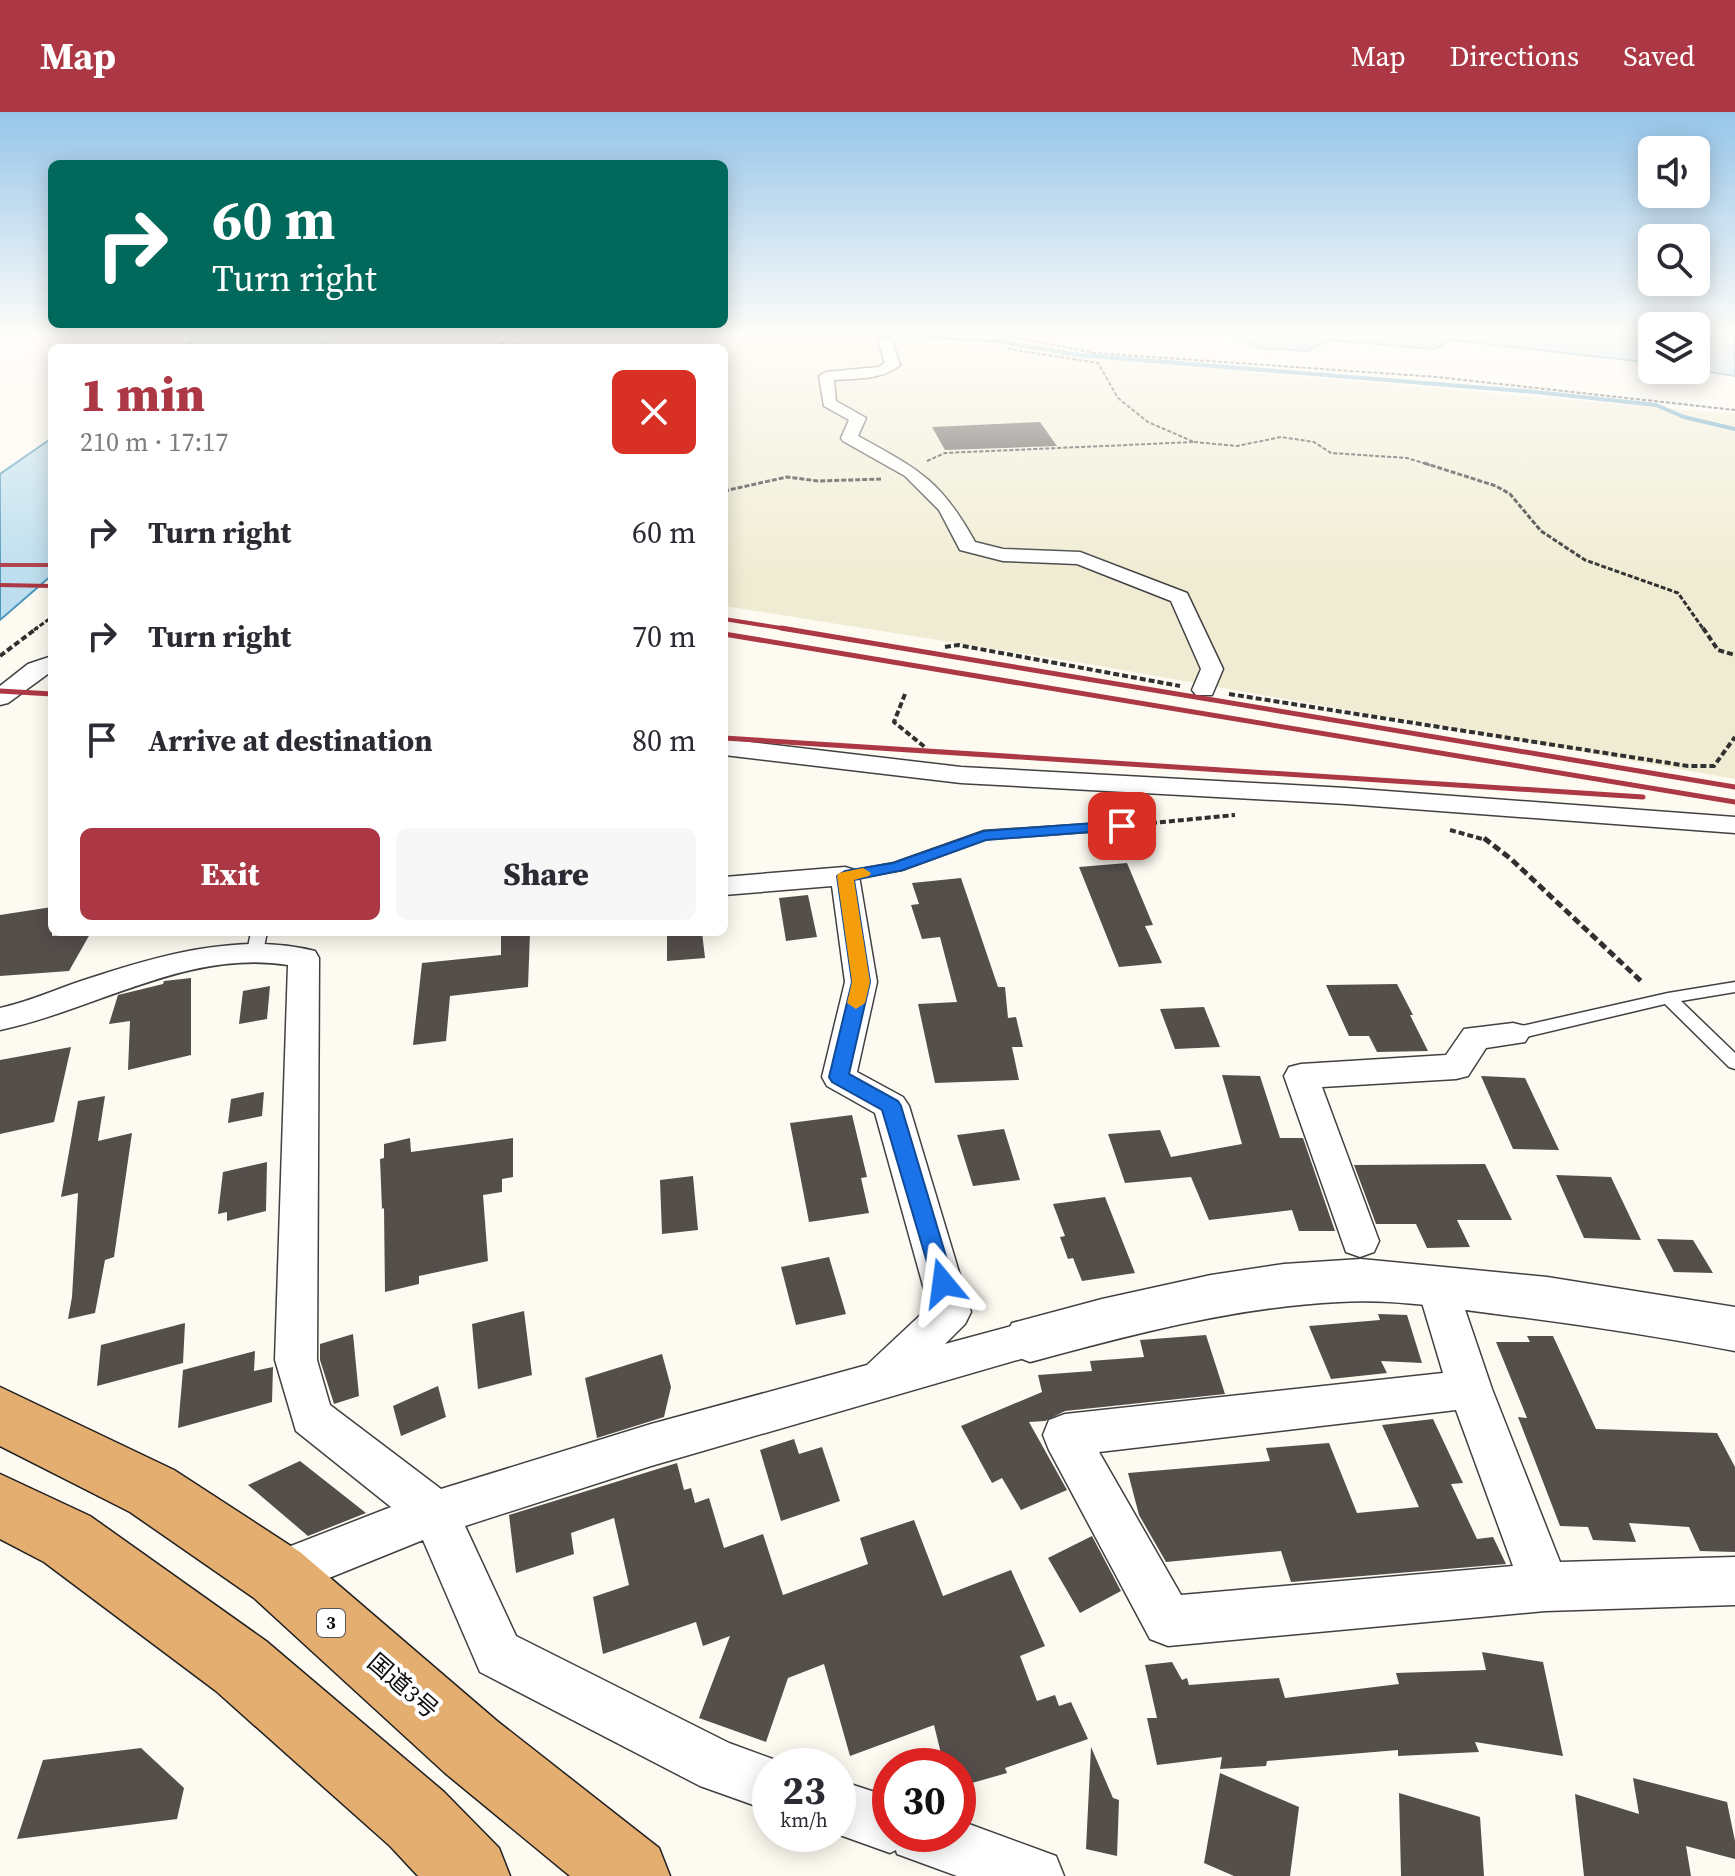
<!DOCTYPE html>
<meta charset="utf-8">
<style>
body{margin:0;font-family:"Source Serif 4","Noto Sans JP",serif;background:#f7f7f7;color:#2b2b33;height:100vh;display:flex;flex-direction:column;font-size:30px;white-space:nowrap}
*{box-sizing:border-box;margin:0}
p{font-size:26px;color:#7c7c81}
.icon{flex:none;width:44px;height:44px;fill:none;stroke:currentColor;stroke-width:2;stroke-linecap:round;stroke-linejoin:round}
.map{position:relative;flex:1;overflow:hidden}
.side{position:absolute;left:48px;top:232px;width:680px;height:592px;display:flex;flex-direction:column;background:#fff;border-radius:12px;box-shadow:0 4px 20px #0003}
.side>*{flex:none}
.banner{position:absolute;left:48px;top:48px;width:680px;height:168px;border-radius:12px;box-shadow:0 4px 20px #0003;background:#00695c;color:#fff;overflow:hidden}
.buttons{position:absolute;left:1638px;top:24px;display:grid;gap:16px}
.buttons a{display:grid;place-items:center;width:72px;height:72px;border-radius:12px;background:#fff;box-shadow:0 4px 20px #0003;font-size:40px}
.speed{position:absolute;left:752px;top:1636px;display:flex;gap:16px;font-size:40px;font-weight:700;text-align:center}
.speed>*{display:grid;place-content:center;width:104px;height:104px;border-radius:50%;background:#fff;box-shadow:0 4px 20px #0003;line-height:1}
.speed small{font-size:20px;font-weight:400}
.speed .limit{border:12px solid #d22;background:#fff;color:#111}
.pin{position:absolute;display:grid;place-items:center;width:68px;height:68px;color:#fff;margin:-34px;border-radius:16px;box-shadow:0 4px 12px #0006}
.me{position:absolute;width:88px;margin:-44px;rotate:344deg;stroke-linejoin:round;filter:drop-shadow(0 0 6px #0008)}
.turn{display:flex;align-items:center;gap:28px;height:168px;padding:0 32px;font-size:36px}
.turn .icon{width:104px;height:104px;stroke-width:2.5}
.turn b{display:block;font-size:56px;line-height:68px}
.round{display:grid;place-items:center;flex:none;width:84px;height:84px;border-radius:12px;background:#f7f7f7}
.overview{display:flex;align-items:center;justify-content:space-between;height:136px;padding:0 32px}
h1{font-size:48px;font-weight:800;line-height:60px;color:#ac3845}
.cta{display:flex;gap:16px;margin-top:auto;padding:16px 32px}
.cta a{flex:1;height:92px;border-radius:12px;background:#ac3845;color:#fff;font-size:32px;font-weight:800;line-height:92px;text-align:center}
.cta a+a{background:#f7f7f7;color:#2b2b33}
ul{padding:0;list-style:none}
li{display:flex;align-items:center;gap:24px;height:104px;padding:0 32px}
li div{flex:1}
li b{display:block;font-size:30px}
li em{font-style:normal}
header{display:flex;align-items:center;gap:48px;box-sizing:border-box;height:112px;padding:0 40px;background:#ac3845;color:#fff}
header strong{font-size:38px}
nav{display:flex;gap:44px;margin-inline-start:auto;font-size:28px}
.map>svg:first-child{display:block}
</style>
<header>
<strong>Map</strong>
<nav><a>Map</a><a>Directions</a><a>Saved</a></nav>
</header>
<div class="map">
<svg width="1735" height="1764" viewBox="0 0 1735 1764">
<rect width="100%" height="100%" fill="#fdfaf1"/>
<!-- farmland -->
<path fill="#f0ecd3" d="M567,222H850L926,227L1108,248L1735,302V667L1083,551L724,494V236H550Z"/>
<!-- water -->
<path fill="#bcdeee" stroke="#4c96bb" stroke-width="2" d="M198,222H333L319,236H183Z
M1229,222H1652V251L1451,228L1435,237L1329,228L1308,239L1259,236Z
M1696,222H1735V264L1696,258Z
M52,326V463L0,508V362Z"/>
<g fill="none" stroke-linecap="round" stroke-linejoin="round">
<!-- stream -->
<path stroke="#4c96bb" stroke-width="4" d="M877,222L996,229L1079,243L1536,280L1656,293L1684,305L1735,317"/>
</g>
<!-- building -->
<path fill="#554f4c" d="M1040,310L1057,334L945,338L932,315Z
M1127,751L1153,813L1145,814L1162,851L1119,855L1079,755Z
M961,766L998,875H1005L1008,906L1016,905L1023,935H1012L1019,968L935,971L918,892L957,890L940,825L922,827L911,793L919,792L912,771Z
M808,783L817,825L786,829L779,786Z
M52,795V824L90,822L69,859L0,864V803Z
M501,820H530L528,875L450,884L446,929L413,933L422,851L501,843Z
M667,820H702L705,846L667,849Z
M191,866V943L128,958L130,909L109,912L118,883L163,872L164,869Z
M1397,872L1413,903H1410L1428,939L1377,940L1369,924H1349L1326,873Z
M270,874L267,907L239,912L243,879Z
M1204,895L1220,935L1175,937L1160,897Z
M71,935L54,1010L0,1022V948Z
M1222,963L1260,964L1280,1026H1303L1335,1119H1299L1292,1098L1209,1108L1191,1065L1125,1071L1108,1022L1160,1018L1171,1045L1242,1032Z
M1481,964L1525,966L1559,1038L1513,1037Z
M264,980L262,1004L228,1011L231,987Z
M105,984L98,1029L132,1021L114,1145L105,1148L95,1201L68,1207L72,1185L78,1081L61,1085L78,989Z
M852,1003L867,1065L861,1066L869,1101L809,1110L790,1011Z
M1004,1017L1020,1068L973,1074L957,1023Z
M410,1026L411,1040L513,1026V1065L502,1067V1080L483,1083L488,1149L419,1164V1172L385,1180L384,1096L382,1097L380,1047L384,1046V1032Z
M267,1050L266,1099L227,1109V1100L218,1102L223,1060Z
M1485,1052L1512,1108H1457L1470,1135L1427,1136L1416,1112H1376L1354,1053Z
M1556,1063L1611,1065L1641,1128L1584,1126Z
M693,1064L698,1118L662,1122L660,1068Z
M1105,1085L1135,1161L1082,1169L1073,1146L1068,1147L1060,1125L1065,1124L1053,1092Z
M1657,1127L1693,1128L1713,1161L1674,1160Z
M829,1145L846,1202L796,1213L781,1155Z
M524,1199L532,1263L478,1277L472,1212Z
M1378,1202L1407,1203L1422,1251L1381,1249L1387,1261L1331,1267L1309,1214L1380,1208Z
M185,1211L183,1251L97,1274L101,1233Z
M353,1222L359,1284L334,1292L320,1248V1232Z
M1206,1223L1225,1282L1065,1299L1045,1309L1029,1310L1067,1378L1021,1398L1002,1366L992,1371L961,1314L1042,1280L1038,1263L1092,1259L1090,1249L1144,1245L1140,1228Z
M1527,1224H1553L1596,1317L1717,1321L1735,1355V1440L1700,1439L1689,1415L1629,1411L1636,1430L1593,1428L1588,1415L1560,1414L1518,1305L1527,1306L1496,1230H1530Z
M255,1239L254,1259L273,1255L272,1290L178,1316L183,1258Z
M662,1242L671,1275L664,1305L597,1326L585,1266Z
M438,1274L446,1305L401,1324L393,1294Z
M1433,1307L1463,1371L1451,1372L1477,1427L1493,1425L1506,1452L1291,1470L1281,1439L1166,1450L1139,1403L1128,1361L1270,1349L1266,1336L1329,1331L1357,1401L1419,1395L1382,1313Z
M794,1327L799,1342L822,1335L840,1389L781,1409L760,1338Z
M300,1349L366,1401L308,1424L248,1373Z
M677,1351L684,1378L691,1376L695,1391L709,1386L724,1436L763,1422L783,1483L868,1452L860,1426L914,1408L943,1484L1011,1458L1045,1534L1020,1544L1037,1589L1055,1583L1059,1594L1071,1590L1088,1627L1005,1656L1007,1661L958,1675V1654H944L934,1613L850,1644L824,1552L788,1566L766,1630L699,1606L730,1524L703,1534L696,1510L603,1542L593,1485L629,1473L614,1406L571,1421L574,1442L516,1461L509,1403Z
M1092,1424L1121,1479L1080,1501L1048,1446Z
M1482,1540L1543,1550L1563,1644L1475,1630L1479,1640L1398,1644V1638L1267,1649L1266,1654L1220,1657L1222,1645L1157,1653L1147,1606H1157L1145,1553L1172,1550L1182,1568L1187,1566L1189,1573L1279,1566L1285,1586L1399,1572L1396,1561L1486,1558Z
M1091,1635L1113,1686L1119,1688L1117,1744L1086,1737Z
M141,1636L184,1676L177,1707L17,1727L43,1648Z
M1220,1661L1299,1695L1290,1764H1234L1204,1751Z
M1633,1666L1727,1690L1735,1729V1747L1686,1734L1691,1764H1584L1575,1682L1639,1702Z
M1399,1681L1480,1705L1484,1764H1401Z"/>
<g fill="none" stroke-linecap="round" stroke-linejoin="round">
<defs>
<path id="service" d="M1122,710L1127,711V717L986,727L902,758L845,768L838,764L845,760L894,751L984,719Z
M251,820H267L263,840L255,845L247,840Z
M1735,870V880L1681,889L1735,941V957L1729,955L1665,892L1513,928L1505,922L1513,916L1668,881Z"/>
<path id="minor" d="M885,225L892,229L900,253C883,268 856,266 834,268L836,289L866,306L858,324C918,357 941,368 975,430L1003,437L1080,440L1187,481L1223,557L1212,583H1196L1192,578L1201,557L1171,489L1077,452L1003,449L960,438L939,398L905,364L843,329L841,326L849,308L824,294L819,264L826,260L878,255L885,251L878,229Z
M52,544V559L8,591L0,593V574L28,552Z
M724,627L961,655L1346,676L1735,705V721L1346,692L961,671L724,643Z
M845,755L855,758L859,764L877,870L857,960L903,985L909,994L971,1200L965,1212L945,1232L1030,1209L1045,1214L1051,1227L1045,1240L651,1354L465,1414L516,1524L729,1631L789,1653L770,1654V1699L700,1674L480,1560L423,1428L277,1487L260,1480L253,1463L260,1446L391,1395L296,1319L275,1248L288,853C188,837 95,898 0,918V896C28,890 54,878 81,869C153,845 239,819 315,839L319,846L317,1248L330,1293L441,1377L651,1312L867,1253L929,1195L875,1001L827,974L822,965L845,870L832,774L724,783V765Z
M1513,911L1525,914L1530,922L1525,930L1486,936L1468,964L1456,967L1322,975L1379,1129L1374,1140L1360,1145L1346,1140L1284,964L1289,955L1301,952L1446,943L1464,917Z
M1437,1157L1451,1162L1457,1174L1492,1277L1560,1450L1735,1445V1493L1545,1499L1168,1534L1150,1527L1049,1338L1043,1323L1049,1308L1065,1302L1443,1261L1417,1174L1423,1162ZM1456,1298L1513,1454L1181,1483L1099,1340Z
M838,1668L890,1685V1722H958V1708L1056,1744L1064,1764H957L897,1742L896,1738L890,1741L837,1722Z"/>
<path id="tertiary" d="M1361,1147L1547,1165L1735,1195V1239C1656,1224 1576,1212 1496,1202C1444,1195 1391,1187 1339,1190C1234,1195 1131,1223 1030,1250L1012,1243L1004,1227L1012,1211L1102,1187L1211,1163L1284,1152Z"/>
<path id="trunk" d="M0,1275L174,1358L300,1440L497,1609L659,1736L670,1764H570L445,1661L254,1486L130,1400L0,1334Z
M0,1362L90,1404L266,1529L444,1680L499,1736L510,1764H418L390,1734L216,1579L44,1450L0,1427Z"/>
</defs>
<!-- service casing -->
<use href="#service" stroke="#414141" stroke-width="3"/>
<!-- minor casing -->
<use href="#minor" stroke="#414141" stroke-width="3"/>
<!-- tertiary casing -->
<use href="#tertiary" stroke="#414141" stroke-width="3"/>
<!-- trunk casing -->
<use href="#trunk" stroke="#1f1f1f" stroke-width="3"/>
<!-- path-far3 -->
<path stroke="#303030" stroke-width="2" stroke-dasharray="4 2" stroke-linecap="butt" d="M998,222L1094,241L1437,265L1735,298
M495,236L517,222
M1194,330L1237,334L1281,325L1314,330L1331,341L1407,346L1430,353
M927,349L945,341L1194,330L1148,310L1118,286L1098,251L1009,237L1016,228"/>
<!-- path-far2 -->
<path stroke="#303030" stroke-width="3" stroke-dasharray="5 2" stroke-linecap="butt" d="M1424,351L1496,374L1510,382L1541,419L1585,448L1678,481L1704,518
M724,379L787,365L818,369L881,367
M34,518L52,505"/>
<!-- path-far1 -->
<path stroke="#303030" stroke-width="4" stroke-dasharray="6 3" stroke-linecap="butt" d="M1703,516L1718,538L1735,543
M945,535L958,533L1180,574
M0,544L37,516
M905,582L894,610L926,636
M1229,582L1688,654H1714L1735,625
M1142,712L1235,703
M1450,718L1486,728"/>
<!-- path -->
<path stroke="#303030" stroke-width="5" stroke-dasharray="8 4" stroke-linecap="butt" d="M1484,726L1511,747L1643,871"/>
<!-- service -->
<use href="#service" fill="#fff" fill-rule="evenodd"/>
<!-- minor -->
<use href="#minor" fill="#fff" fill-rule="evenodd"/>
<!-- tertiary -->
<use href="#tertiary" fill="#fff" fill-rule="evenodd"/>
<!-- trunk -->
<use href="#trunk" fill="#e4ae71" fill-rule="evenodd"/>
<!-- rail-far1 -->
<path stroke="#ac3845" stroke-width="4" d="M0,453H52
M0,473L52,474
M724,507L793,518"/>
<!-- rail -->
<path stroke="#ac3845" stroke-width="5" d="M781,516L1735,675
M724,522L1735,690
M0,579L52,582
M724,626L1643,685"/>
</g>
<!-- sky -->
<linearGradient id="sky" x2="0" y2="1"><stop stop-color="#96c5ea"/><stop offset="0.47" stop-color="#fefdf9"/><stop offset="1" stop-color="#fefdf9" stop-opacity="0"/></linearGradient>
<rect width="1735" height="469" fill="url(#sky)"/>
<!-- route -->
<path fill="#1a73e8" stroke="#114b97" stroke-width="2" d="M1122,709L1130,714L1128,717L986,728L903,758L854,768L870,870L849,962L898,989L901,994L954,1171L951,1177L943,1180L935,1177L882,998L832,970L829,965L852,870L837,764L845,759L893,751L984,719Z"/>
<!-- slow -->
<path fill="#f59e0b" d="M863,756L871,761L869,764L854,768L870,870L865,891L856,897L847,891L852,870L837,764L839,761Z"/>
<g text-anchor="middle" stroke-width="8" stroke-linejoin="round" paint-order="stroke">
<!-- shield labels -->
<rect fill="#fff" stroke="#565656" stroke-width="2" x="317" y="1497" width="28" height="28" rx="6"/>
<g font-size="18" font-weight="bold" fill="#0e0e0e">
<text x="331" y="1517">3</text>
</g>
<!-- near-street labels -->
<g font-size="24" fill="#0e0e0e" stroke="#fff">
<text transform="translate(403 1574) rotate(41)" y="8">国道3号</text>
</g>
</g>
</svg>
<div class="buttons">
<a><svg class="icon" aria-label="sound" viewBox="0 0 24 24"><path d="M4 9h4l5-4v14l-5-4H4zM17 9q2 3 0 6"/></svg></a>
<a><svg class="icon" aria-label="search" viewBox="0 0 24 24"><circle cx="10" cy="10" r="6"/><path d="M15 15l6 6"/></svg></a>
<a><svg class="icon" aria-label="layers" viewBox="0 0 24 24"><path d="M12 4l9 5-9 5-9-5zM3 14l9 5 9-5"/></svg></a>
</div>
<div class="speed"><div>23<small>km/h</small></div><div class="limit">30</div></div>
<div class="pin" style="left:1122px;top:714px;background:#d93025"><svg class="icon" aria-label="arrive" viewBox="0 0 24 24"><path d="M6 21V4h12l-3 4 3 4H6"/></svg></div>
<svg class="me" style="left:943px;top:1171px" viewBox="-20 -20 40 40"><path d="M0-17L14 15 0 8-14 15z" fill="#1a73e8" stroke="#fff" stroke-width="4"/></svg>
<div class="banner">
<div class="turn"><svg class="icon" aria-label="right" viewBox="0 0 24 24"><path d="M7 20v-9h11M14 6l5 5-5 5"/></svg><div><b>60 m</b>Turn right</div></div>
</div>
<section class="side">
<div class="overview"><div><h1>1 min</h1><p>210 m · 17:17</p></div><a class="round" style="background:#d93025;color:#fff"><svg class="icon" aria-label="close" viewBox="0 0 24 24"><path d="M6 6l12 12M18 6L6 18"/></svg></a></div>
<ul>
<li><svg class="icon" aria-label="right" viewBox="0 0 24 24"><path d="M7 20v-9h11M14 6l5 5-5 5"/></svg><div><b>Turn right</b></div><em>60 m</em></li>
<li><svg class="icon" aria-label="right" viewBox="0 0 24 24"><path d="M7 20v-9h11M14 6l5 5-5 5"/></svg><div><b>Turn right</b></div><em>70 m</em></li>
<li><svg class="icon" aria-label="arrive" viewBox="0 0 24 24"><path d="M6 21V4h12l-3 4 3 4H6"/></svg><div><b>Arrive at destination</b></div><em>80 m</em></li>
</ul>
<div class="cta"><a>Exit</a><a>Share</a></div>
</section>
</div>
